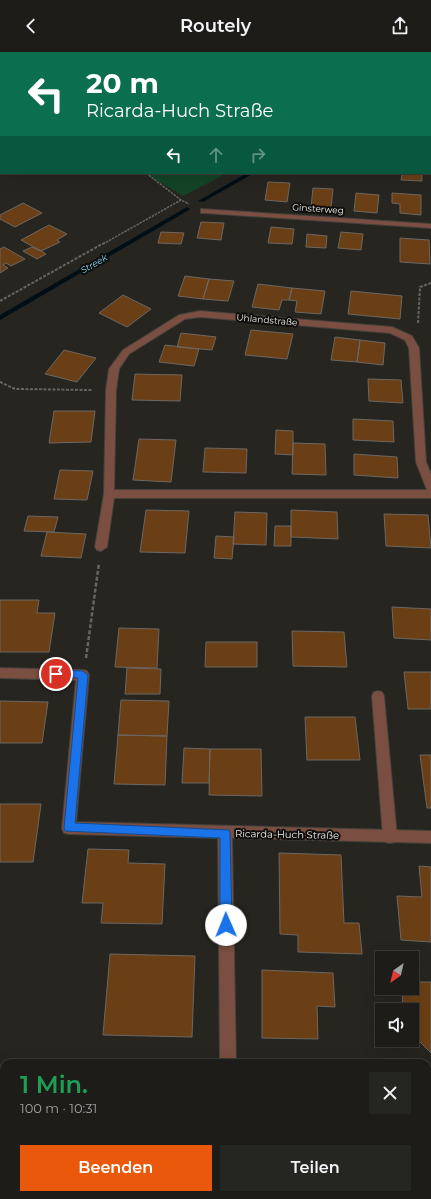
<!DOCTYPE html>
<html lang="de">
<meta charset="utf-8">
<style>
body{margin:0;font-family:Montserrat,sans-serif;background:#252521;color:#f1f3f6;height:100vh;display:flex;flex-direction:column;font-size:15px;white-space:nowrap}
*{box-sizing:border-box;margin:0}
p{font-size:13px;color:#a0a1a2}
.icon{flex:none;width:22px;height:22px;fill:none;stroke:currentColor;stroke-width:2;stroke-linecap:round;stroke-linejoin:round}
.map{position:relative;flex:1;overflow:hidden}
.side{position:absolute;left:0px;top:1007px;width:431px;height:140px;display:flex;flex-direction:column;background:#1d1c18;border-radius:12px 12px 0 0;box-shadow:0 4px 16px #0002,0 0 0 1px #3b3a37}
.side>*{flex:none}
.guide{position:absolute;left:0px;top:0px;width:431px;height:122px;box-shadow:0 4px 16px #0002,0 0 0 1px #3b3a37;background:#0b6e4f;color:#fff;overflow:hidden}
.needle{width:26px;rotate:214deg}
.tools{position:absolute;left:375px;top:899px;display:grid;gap:8px}
.tools a{display:grid;place-items:center;width:44px;height:44px;border-radius:0px;background:#1d1c18;box-shadow:0 4px 16px #0002,0 0 0 1px #3b3a37;font-size:20px}
.pin{position:absolute;display:grid;place-items:center;width:34px;height:34px;color:#fff;margin:-17px;border:2px solid #fff;border-radius:50%;box-shadow:0 1px 4px #0007}
.me{position:absolute;width:44px;margin:-22px;rotate:359deg;stroke-linejoin:round;filter:drop-shadow(0 0 3px #0008)}
.turn{display:flex;align-items:center;gap:14px;height:84px;padding:0 20px;font-size:18px}
.turn .icon{width:52px;height:52px;stroke-width:2.5}
.turn b{display:block;font-size:28px;line-height:34px}
.lanes{display:flex;align-items:center;height:38px;padding:0 20px;background:#0003;justify-content:center;gap:20px;direction:ltr}
.lanes .off{opacity:.35}
.round{display:grid;place-items:center;flex:none;width:42px;height:42px;border-radius:0px;background:#252521}
.headline{display:flex;align-items:center;justify-content:space-between;height:68px;padding:0 20px}
h1{font-size:24px;font-weight:600;line-height:30px;color:#1e9e55}
.primary-button{display:flex;gap:8px;margin-top:auto;padding:8px 20px}
.primary-button a{flex:1;height:46px;border-radius:0px;background:#ea580c;color:#fff;font-size:16px;font-weight:600;line-height:46px;text-align:center}
.primary-button a+a{background:#252521;color:#f1f3f6}
header{display:flex;justify-content:space-between;align-items:center;height:52px;padding:0 20px;background:#1d1c18;font-size:18px;font-weight:600}
.map>svg:first-child{display:block}
</style>
<header><svg class="icon" aria-label="back" viewBox="0 0 24 24"><path d="M15 5l-7 7 7 7"/></svg>Routely<svg class="icon" aria-label="share" viewBox="0 0 24 24"><path d="M12 15V3M7 8l5-5 5 5M5 13v7h14v-7"/></svg></header>
<div class="map">
<svg width="431" height="1147" viewBox="0 0 431 1147">
<rect width="100%" height="100%" fill="#272520"/>
<!-- green -->
<path fill="#134428" d="M145,121H227L183,144Z"/>
<g fill="none" stroke-linecap="round" stroke-linejoin="round">
<!-- stream -->
<path fill="#000e16" fill-rule="evenodd" d="M430,64H431V66H430Z
M247,121H254L203,150L198,149Z
M187,155L190,157L189,158L0,268V263Z"/>
</g>
<!-- building -->
<path fill="#6b3f15" stroke="#6c6763" d="M381,121H422V129L401,128L402,122Z
M268,130L290,131L287,150L265,148Z
M313,136L333,137L331,156L311,155Z
M356,141L379,143L377,161L354,159Z
M392,141L421,143V163L400,161V152L392,151Z
M23,151L42,161L15,175L0,167V163Z
M201,170L224,171L221,188L197,186Z
M49,173L67,182L57,188L60,190L41,199L21,188Z
M271,175L294,177L292,192L268,191Z
M161,180L184,181L181,192L158,191Z
M341,180L363,182L361,198L338,196Z
M307,182L327,184L326,196L306,195Z
M400,186L429,188L430,212L400,210Z
M4,195L25,207L11,214L6,211L3,213L8,216L0,221V197Z
M32,195L41,199L46,202L37,207L23,199Z
M185,224L209,227L203,247L178,244Z
M209,227L234,229L228,249L203,247Z
M258,232L292,236L289,248H282L279,258L252,255Z
M292,236L325,239L321,262L295,260L297,249L289,248Z
M351,239L402,244L400,267L348,262Z
M123,243L151,257L127,275L99,261Z
M251,278L293,282L287,307L245,303Z
M181,281L216,285L212,298L177,295Z
M335,285L360,288L357,310L331,308Z
M360,288L385,291L383,313L357,310Z
M165,293L199,297L194,314L159,310Z
M64,298L96,306L77,330L45,322Z
M135,322L182,323L180,349L132,348Z
M368,327L401,328L403,351L369,349Z
M54,359H95L91,390L49,391Z
M353,367L393,369L394,390L353,388Z
M276,378L293,379V403L275,402Z
M139,387L176,388L171,430L133,428Z
M293,391L325,392L326,423L292,422Z
M205,396L247,397L246,421L203,420Z
M354,402L397,405L398,426L354,423Z
M60,418L93,419L87,448L54,447Z
M146,458L189,459L185,501L140,500Z
M291,458L337,460L338,487L291,485Z
M235,460L267,461L266,493L233,492Z
M384,462L428,463L431,496L386,494Z
M28,464L58,465L54,480L24,479Z
M275,474H291V494H274Z
M47,480L86,482L81,506L41,504Z
M216,484L234,485L232,507L214,506Z
M0,548H39L37,561H55L49,600H0Z
M392,555L431,557V588L394,586Z
M119,576L159,577L157,616L115,615Z
M292,579L344,580L347,615L293,614Z
M206,590H257V615H205Z
M127,616L161,617L160,642H125Z
M404,620H431V657H408Z
M121,648L169,649L167,684L118,683Z
M0,649L48,650L42,691H0Z
M305,665H355L360,708H307Z
M118,683L167,684L165,733L114,732Z
M184,696L210,697L209,731H182Z
M210,697H261L262,744L209,743Z
M420,703H431V756H427Z
M0,752H41L33,810H0Z
M88,797L129,798L128,811L165,812L162,872L101,871L103,851H82Z
M279,801L341,803L344,871H359L362,902L298,900V883L280,882Z
M419,814L431,815V890L401,888L397,844L422,845Z
M110,902L195,904L192,985L103,983Z
M262,918L333,921L335,955L317,954L318,987L262,986Z
M412,930H431V1001L412,982V958H403L402,936H412Z
M173,1143H195L197,1147H167Z
M308,1143H390L392,1145L390,1147H311Z"/>
<g fill="none" stroke-linecap="round" stroke-linejoin="round">
<defs>
<path id="service" d="M378,639L382,640L384,644L397,785L395,790L390,791L385,790L383,785L372,644L374,640Z"/>
<path id="minor" d="M194,0H202V1H194Z
M300,0H308L300,1Z
M0,1H1V6H0Z
M430,72H431V76H430Z
M0,102H1V106H0Z
M201,157L431,172V176L204,161H201Z
M200,259L392,275L412,284L419,296L426,410L431,422V446H114L107,495L101,499L97,498L95,495L104,442L106,338L109,317L123,298L179,263ZM200,265L390,281L405,288L409,296L416,410L427,438H114L116,338L119,317L129,302L185,267Z
M0,616L83,618L87,619L89,623L76,770L431,779V791L232,786L236,1011H220L218,786L69,782L64,781L62,776L76,628L0,626Z
M252,1143H271L273,1147H254Z"/>
</defs>
<!-- service casing -->
<use href="#service" stroke="#43413c" stroke-width="2"/>
<!-- minor casing -->
<use href="#minor" stroke="#43413c" stroke-width="2"/>
<!-- path-far2 -->
<path stroke="#676561" stroke-width="1.5" stroke-dasharray="2.5 1" stroke-linecap="butt" d="M146,121L181,148L189,152
M103,192L181,148"/>
<!-- path-far1 -->
<path stroke="#676561" stroke-width="2" stroke-dasharray="3 1.5" stroke-linecap="butt" d="M0,249L104,191
M418,271L420,235L431,231
M0,330L15,337L92,338"/>
<!-- path -->
<path stroke="#676561" stroke-width="2.5" stroke-dasharray="4 2" stroke-linecap="butt" d="M86,606L99,511"/>
<!-- service -->
<use href="#service" fill="#7a4e40" fill-rule="evenodd"/>
<!-- minor -->
<use href="#minor" fill="#7a4e40" fill-rule="evenodd"/>
</g>
<!-- route -->
<path fill="#1a73e8" stroke="#114b97" d="M56,618L83,619L88,623L75,771L229,778L230,781L232,873L230,877L226,879L222,877L220,873V786L65,779L64,776L78,626L52,625L51,622Z"/>
<g text-anchor="middle" stroke-width="4" stroke-linejoin="round" paint-order="stroke">
<!-- far-street labels -->
<g font-size="9" fill="#eeedea" stroke="#0f0e0c">
<text transform="translate(318 157) rotate(4)" y="3">Ginsterweg</text>
<text transform="translate(267 268) rotate(5)" y="3">Uhlandstraße</text>
</g>
<!-- far-water labels -->
<g font-size="9" font-style="italic" fill="#8cdafc" stroke="#0f0e0c">
<text transform="translate(94 212) rotate(-30)" y="3">Streek</text>
</g>
<!-- street labels -->
<g font-size="10" fill="#eeedea" stroke="#0f0e0c">
<text transform="translate(287 782) rotate(1)" y="4">Ricarda-Huch Straße</text>
</g>
</g>
</svg>
<div class="tools">
<a><svg class="needle" viewBox="-14 -14 28 28"><path d="M0-13l5 13h-10z" fill="#e53935"/><path d="M0 13l5-13h-10z" fill="#a0a1a2"/></svg></a>
<a><svg class="icon" aria-label="sound" viewBox="0 0 24 24"><path d="M4 9h4l5-4v14l-5-4H4zM17 9q2 3 0 6"/></svg></a>
</div>
<div class="pin" style="left:56px;top:622px;background:#d93025"><svg class="icon" aria-label="arrive" viewBox="0 0 24 24"><path d="M6 21V4h12l-3 4 3 4H6"/></svg></div>
<svg class="me" style="left:226px;top:873px" viewBox="-20 -20 40 40"><circle r="19" fill="#fff"/><path d="M0-13L10 11 0 6-10 11z" fill="#1a73e8"/></svg>
<div class="guide">
<div class="turn"><svg class="icon" aria-label="left" viewBox="0 0 24 24"><path d="M17 20v-9H6M10 6l-5 5 5 5"/></svg><div><b>20 m</b>Ricarda-Huch Straße</div></div>
<div class="lanes"><svg class="icon" aria-label="left" viewBox="0 0 24 24"><path d="M17 20v-9H6M10 6l-5 5 5 5"/></svg><svg class="icon off" aria-label="ahead" viewBox="0 0 24 24"><path d="M12 20V5M6 11l6-6 6 6"/></svg><svg class="icon off" aria-label="right" viewBox="0 0 24 24"><path d="M7 20v-9h11M14 6l5 5-5 5"/></svg></div>
</div>
<section class="side">
<div class="headline"><div><h1>1 Min.</h1><p>100 m · 10:31</p></div><a class="round"><svg class="icon" aria-label="close" viewBox="0 0 24 24"><path d="M6 6l12 12M18 6L6 18"/></svg></a></div>
<div class="primary-button"><a>Beenden</a><a>Teilen</a></div>
</section>
</div>
